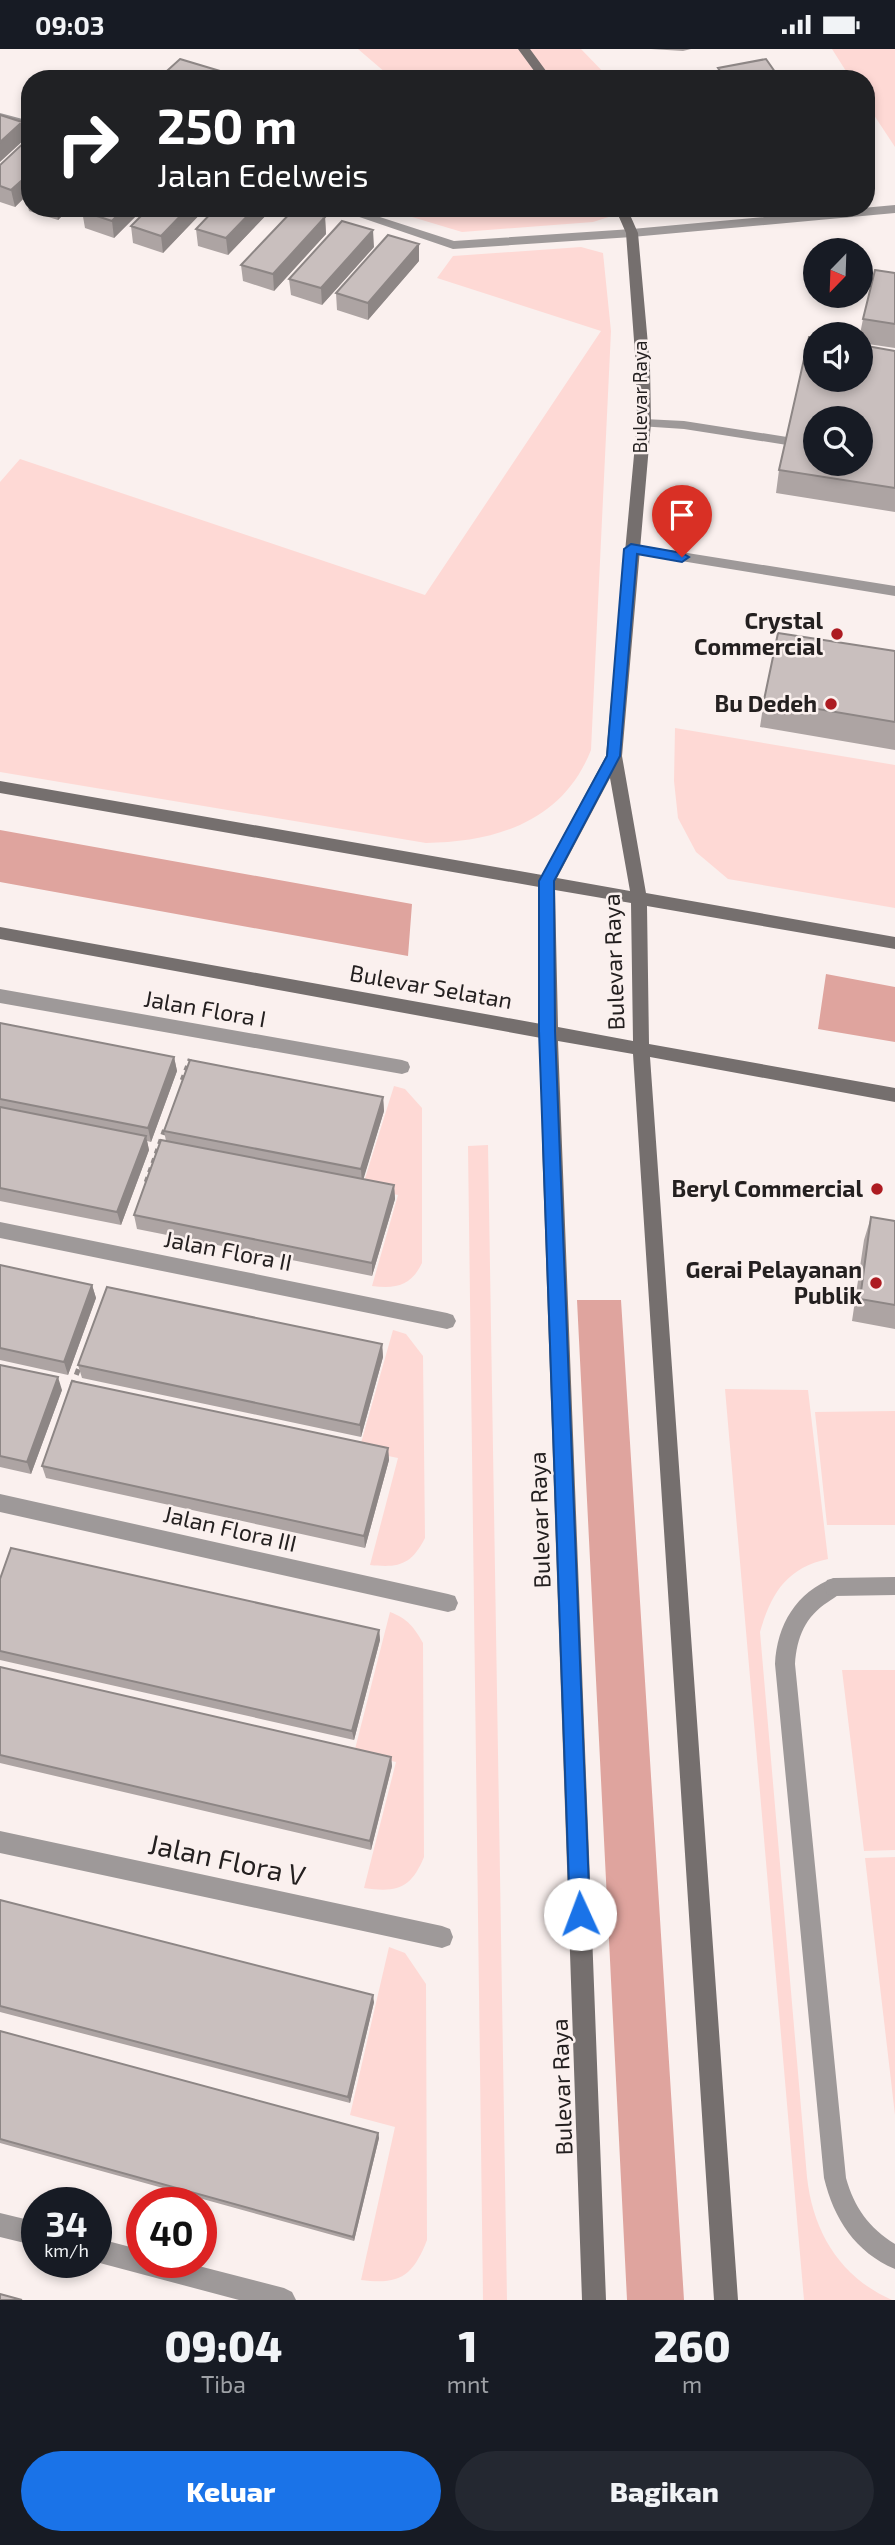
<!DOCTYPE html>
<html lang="id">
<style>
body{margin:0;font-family:"Exo 2",sans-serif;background:#242831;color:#f1f3f6;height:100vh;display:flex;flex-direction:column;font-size:26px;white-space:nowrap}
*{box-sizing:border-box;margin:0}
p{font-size:23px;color:#9ea1a6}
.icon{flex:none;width:38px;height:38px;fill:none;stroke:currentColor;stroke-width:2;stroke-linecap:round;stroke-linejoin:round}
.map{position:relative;height:2251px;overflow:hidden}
.side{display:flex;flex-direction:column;background:#171b24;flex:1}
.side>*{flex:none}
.top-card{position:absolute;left:21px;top:21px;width:854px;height:147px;border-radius:28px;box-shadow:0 4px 10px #0003;background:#202124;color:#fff;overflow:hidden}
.needle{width:46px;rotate:203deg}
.fabs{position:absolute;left:803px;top:189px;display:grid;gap:14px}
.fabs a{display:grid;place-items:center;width:70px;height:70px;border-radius:50%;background:#171b24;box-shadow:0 4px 10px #0003;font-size:35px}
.speed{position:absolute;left:21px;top:2138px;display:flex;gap:14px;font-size:35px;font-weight:700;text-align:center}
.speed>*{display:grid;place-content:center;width:91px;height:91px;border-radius:50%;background:#171b24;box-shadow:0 4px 10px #0003;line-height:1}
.speed small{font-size:18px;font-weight:400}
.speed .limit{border:10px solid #d22;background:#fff;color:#111}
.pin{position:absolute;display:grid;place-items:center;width:60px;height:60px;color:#fff;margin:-72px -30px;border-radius:50% 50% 50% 0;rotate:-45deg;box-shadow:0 0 7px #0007}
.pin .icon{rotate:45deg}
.me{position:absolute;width:77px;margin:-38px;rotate:358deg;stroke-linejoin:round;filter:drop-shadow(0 0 5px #0008)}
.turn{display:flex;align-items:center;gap:24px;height:147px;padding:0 21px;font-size:32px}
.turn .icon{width:91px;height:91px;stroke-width:2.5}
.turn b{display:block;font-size:49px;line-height:60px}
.eta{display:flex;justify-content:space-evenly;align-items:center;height:119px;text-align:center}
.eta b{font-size:42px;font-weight:800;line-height:49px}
.action{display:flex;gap:14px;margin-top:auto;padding:14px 21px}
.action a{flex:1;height:80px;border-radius:42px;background:#1a73e8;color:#fff;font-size:28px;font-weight:800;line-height:80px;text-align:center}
.action a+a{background:#242831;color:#f1f3f6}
.status{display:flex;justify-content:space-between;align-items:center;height:49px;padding:0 35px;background:#171b24;direction:ltr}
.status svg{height:19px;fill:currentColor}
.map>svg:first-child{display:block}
</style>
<div class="status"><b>09:03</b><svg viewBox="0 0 49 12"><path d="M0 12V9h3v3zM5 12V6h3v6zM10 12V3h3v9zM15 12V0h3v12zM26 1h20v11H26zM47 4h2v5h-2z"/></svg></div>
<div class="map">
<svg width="895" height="2251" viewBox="0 0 895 2251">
<rect width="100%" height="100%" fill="#faf0ee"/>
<!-- green -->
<path fill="#fed9d5" d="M358,0H581L610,30H393Z
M832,0H895V98L866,54V30H851Z
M382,159H637L593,173L462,183Z
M581,198L603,204L611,282L591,701C563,772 497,793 426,794L0,723V433L20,410L425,546L601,282L437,229L453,207Z
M675,679L895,716V859L728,830L696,803L678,769L674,732Z
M394,1037L405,1040L422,1059V1214C411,1237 396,1240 372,1237L398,1146L362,1139Z
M488,1096L507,2251H483L468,1097Z
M393,1281L406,1285L423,1307L425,1489C411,1516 399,1519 370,1516L398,1409L359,1401Z
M725,1340L808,1341L828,1510C786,1519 771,1545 760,1583L807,2128C813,2183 840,2228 892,2251H804Z
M895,1362V1476H827L815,1363Z
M390,1563C408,1570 414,1578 423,1594L424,1808C411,1839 398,1844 364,1839L396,1713L354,1704Z
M842,1621H895V1801L864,1802Z
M895,1808V2066L865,1809Z
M389,1898L405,1904L426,1935L427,2191C413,2227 400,2236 361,2231L395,2078L350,2066Z"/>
<!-- water -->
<path fill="#dfa49e" d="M0,781L412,855L408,907L0,833Z
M826,925L895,938V993L818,980Z
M577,1251H621L684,2251H627Z"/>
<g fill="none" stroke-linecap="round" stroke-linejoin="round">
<!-- path-far1 -->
<path stroke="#928b8a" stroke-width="4.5" stroke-dasharray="5 5" stroke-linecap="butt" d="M182,1031L190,1010
M146,1133L165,1079"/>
<!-- path -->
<path stroke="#928b8a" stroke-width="5" stroke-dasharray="6 6" stroke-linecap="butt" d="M72,1337L80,1316"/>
<!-- lane -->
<path fill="#9e9999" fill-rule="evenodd" d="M284,25L288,26L289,30H277Z
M0,64L30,72V79L0,70Z
M333,159H352L454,192L632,180L638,184L632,188L453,200Z
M644,370L684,372L787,388L794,392L787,396L684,380L639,377V371Z
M834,1529L841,1531L844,1538C840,1546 835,1548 828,1553C805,1568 797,1588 795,1615L846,2129C854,2158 869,2179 895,2195V2220C855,2203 834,2170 824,2129L775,1615C777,1576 796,1543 834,1529Z"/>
<!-- street -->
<path fill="#9e9999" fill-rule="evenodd" d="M895,156V164L632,188L626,184L632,180Z
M631,495L895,537V547L626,503L624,500Z
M0,940L402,1011L408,1013L410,1018L408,1023L402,1025L0,954Z
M0,1173L447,1264L453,1266L456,1272L453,1278L447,1280L0,1189Z
M0,1445L448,1545L455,1547L458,1554L455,1561L448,1563L0,1463Z
M895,1528V1546L834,1547L827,1545L824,1538L827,1531L834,1529Z
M0,1782L442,1877L450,1880L453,1888L450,1896L442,1899L0,1804Z
M0,2164L37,2173V2197L0,2188Z
M96,2189L142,2201V2214H187L284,2239L292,2243L296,2251H239L96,2213Z"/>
<!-- secondary -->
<path fill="#756f6e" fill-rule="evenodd" d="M518,0H530L552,30H540Z
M615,159H627L638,184L650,318L651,374L622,707L646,844L895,888V900L647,857L649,995L895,1039V1053L650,1008L738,2251H714L633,1005L558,992L606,2251H582L542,1094L541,989L0,890V878L541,975L539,838L0,744V732L542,826L606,707L637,374L636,318L626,184ZM610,729L630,842L557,829ZM555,841L631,854L633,992L558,978Z"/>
</g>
<!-- wall -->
<path fill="#ada4a3" d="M651,0H691L683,2Z
M718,19L780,30H717Z
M30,88V159H70L58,171L29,162L26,147L15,158L0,153V116Z
M144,159L114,189L85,179L82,162Z
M206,159L163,204L133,194L131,177Z
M216,159H273L228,206L198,197L196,180Z
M325,168L326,185L274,242L243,232L241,216Z
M374,198L322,256L291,246L289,230Z
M419,212L368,271L337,261L336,244Z
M895,224V299L861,294V285H860L863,270Z
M895,302V463L776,444L779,421Z
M895,602V701L760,678L764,651Z
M0,974L174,1008L177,1022L151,1093L147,1092L149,1101L121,1176L0,1152Z
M383,1048L384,1062L363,1130L394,1136L395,1150L372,1227L137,1180L134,1166L166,1092L164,1082Z
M871,1168L895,1172V1280L852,1272L864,1191Z
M0,1216L92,1236L96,1249L68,1326L0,1311Z
M382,1295L383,1308L361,1388L82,1329L78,1316Z
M0,1316L62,1341L31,1425L0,1418Z
M388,1399L389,1411L365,1499L46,1429L42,1417Z
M0,1530L379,1581L380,1591L354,1691L0,1611Z
M0,1618L391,1708L392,1717L371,1801L0,1714Z
M0,1851L374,1953L350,2054L0,1963Z
M0,1982L378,2084L379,2089L354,2192L0,2094Z"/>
<!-- shaded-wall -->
<path fill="#8d8685" d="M22,73L25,90L0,113V93Z
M30,124V144L25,145L26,147L15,158L11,141Z
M56,159H70L58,171Z
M124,159H144L114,189L112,172Z
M188,159H206L163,204L161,187Z
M255,159H273L228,206L226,189Z
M325,168L326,185L274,242L273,225Z
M373,181L374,198L322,256L321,239Z
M419,195V212L368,271V254Z
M174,1008L177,1022L151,1093L148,1079Z
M383,1048L384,1062L362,1135L361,1120Z
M146,1087L149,1101L121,1176L117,1163Z
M394,1136L395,1150L372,1227V1214Z
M92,1236L96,1249L68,1326L64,1313Z
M382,1295L383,1308L361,1388L360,1376Z
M58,1328L62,1341L31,1425L27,1413Z
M388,1399L389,1411L365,1499L364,1487Z
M379,1581L380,1591L354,1691L352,1682Z
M391,1708L392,1717L371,1801L370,1792Z
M373,1946L374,1953L350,2054L348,2048Z
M378,2084L379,2089L354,2192L353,2188Z"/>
<!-- building -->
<path fill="#c9bfbe" stroke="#8d8685" stroke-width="2" fill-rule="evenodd" d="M180,10L230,25L224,30H158Z
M766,10L780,30H726L718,19Z
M0,66L22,73L0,93Z
M30,88V124L11,141L0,137V116Z
M85,159H124L112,172L82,162Z
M149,159H188L161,187L131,177Z
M216,159H255L226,189L196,180Z
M295,159H298L325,168L273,225L241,216Z
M342,172L373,181L321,239L289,230Z
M388,186L419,195L368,254L336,244Z
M875,221L895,224V275L863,270Z
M809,288L816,289V331H861V296L895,302V439L779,421ZM816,369H861V415H816Z
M778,584L895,602V673L764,651Z
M0,974L174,1008L148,1079L0,1050Z
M190,1011L383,1048L361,1120L164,1082Z
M0,1058L146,1087L117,1163L0,1139Z
M161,1091L394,1136L372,1214L134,1166Z
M871,1168L895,1172V1256L860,1250Z
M0,1216L92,1236L64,1313L0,1299Z
M107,1238L382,1295L360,1376L78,1316Z
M0,1316L58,1328L27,1413L0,1407Z
M72,1332L388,1399L364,1487L42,1417Z
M11,1499L379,1581L352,1682L0,1602V1530Z
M0,1618L391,1708L370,1792L0,1706Z
M0,1851L373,1946L348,2048L0,1957Z
M0,1982L378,2084L353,2188L0,2090Z
M0,2245L22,2251H0Z"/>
<!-- route -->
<path fill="#1a73e8" stroke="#114b97" stroke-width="2" d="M631,495L682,504L689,508L682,513L637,505L620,707L554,832L555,982L590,1865L587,1872L580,1875L573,1872L570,1865L539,982V832L607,707L624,500Z"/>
<!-- markers -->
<g fill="#ad1b21" stroke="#faf0ee" stroke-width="2.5">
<circle cx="837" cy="585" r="7"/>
<circle cx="831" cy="655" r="7"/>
<circle cx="877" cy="1140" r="7"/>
<circle cx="876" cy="1234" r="7"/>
</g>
<g text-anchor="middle" stroke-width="5" stroke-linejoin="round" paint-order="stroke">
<!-- far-street labels -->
<g font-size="19" fill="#242020" stroke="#faf0ee">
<text transform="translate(640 348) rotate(-90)" y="7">Bulevar Raya</text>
</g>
<!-- poi labels -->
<g font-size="23" font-weight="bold" fill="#242020" stroke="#faf0ee" text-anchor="end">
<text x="823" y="580">Crystal<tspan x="823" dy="26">Commercial</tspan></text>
<text x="817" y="663">Bu Dedeh</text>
<text x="863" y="1148">Beryl Commercial</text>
<text x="862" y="1229">Gerai Pelayanan<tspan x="862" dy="26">Publik</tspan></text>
</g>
<!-- street labels -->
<g font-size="23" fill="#242020" stroke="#faf0ee">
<text transform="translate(614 913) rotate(-92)" y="8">Bulevar Raya</text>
<text transform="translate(431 938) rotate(10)" y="8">Bulevar Selatan</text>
<text transform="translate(205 960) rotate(10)" y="8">Jalan Flora I</text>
<text transform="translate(228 1202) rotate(11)" y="8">Jalan Flora II</text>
<text transform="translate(540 1471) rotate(-92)" y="8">Bulevar Raya</text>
<text transform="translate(230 1480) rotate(13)" y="8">Jalan Flora III</text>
<text transform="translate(562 2038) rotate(-92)" y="8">Bulevar Raya</text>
</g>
<!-- near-street labels -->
<g font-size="28" fill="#242020" stroke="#faf0ee">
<text transform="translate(227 1811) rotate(12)" y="10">Jalan Flora V</text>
</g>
</g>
</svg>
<div class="fabs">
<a><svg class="needle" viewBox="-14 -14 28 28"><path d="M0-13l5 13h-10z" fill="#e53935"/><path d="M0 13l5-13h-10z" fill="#9ea1a6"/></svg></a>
<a><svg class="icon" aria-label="sound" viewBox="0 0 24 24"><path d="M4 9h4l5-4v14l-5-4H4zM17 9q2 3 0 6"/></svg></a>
<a><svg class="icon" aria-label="search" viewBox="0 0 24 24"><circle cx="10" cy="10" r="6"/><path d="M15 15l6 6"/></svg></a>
</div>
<div class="speed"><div>34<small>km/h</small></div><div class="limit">40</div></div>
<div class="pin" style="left:682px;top:508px;background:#d93025"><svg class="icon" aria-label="arrive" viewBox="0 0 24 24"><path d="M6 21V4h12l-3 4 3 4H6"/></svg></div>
<svg class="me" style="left:580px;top:1865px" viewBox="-20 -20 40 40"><circle r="19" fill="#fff"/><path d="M0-13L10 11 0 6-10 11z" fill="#1a73e8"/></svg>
<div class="top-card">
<div class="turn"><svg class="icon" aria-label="right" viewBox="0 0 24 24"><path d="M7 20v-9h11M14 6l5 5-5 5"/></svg><div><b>250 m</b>Jalan Edelweis</div></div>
</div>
</div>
<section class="side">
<div class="eta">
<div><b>09:04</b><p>Tiba</p></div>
<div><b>1</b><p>mnt</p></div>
<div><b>260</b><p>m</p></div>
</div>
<div class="action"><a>Keluar</a><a>Bagikan</a></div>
</section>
